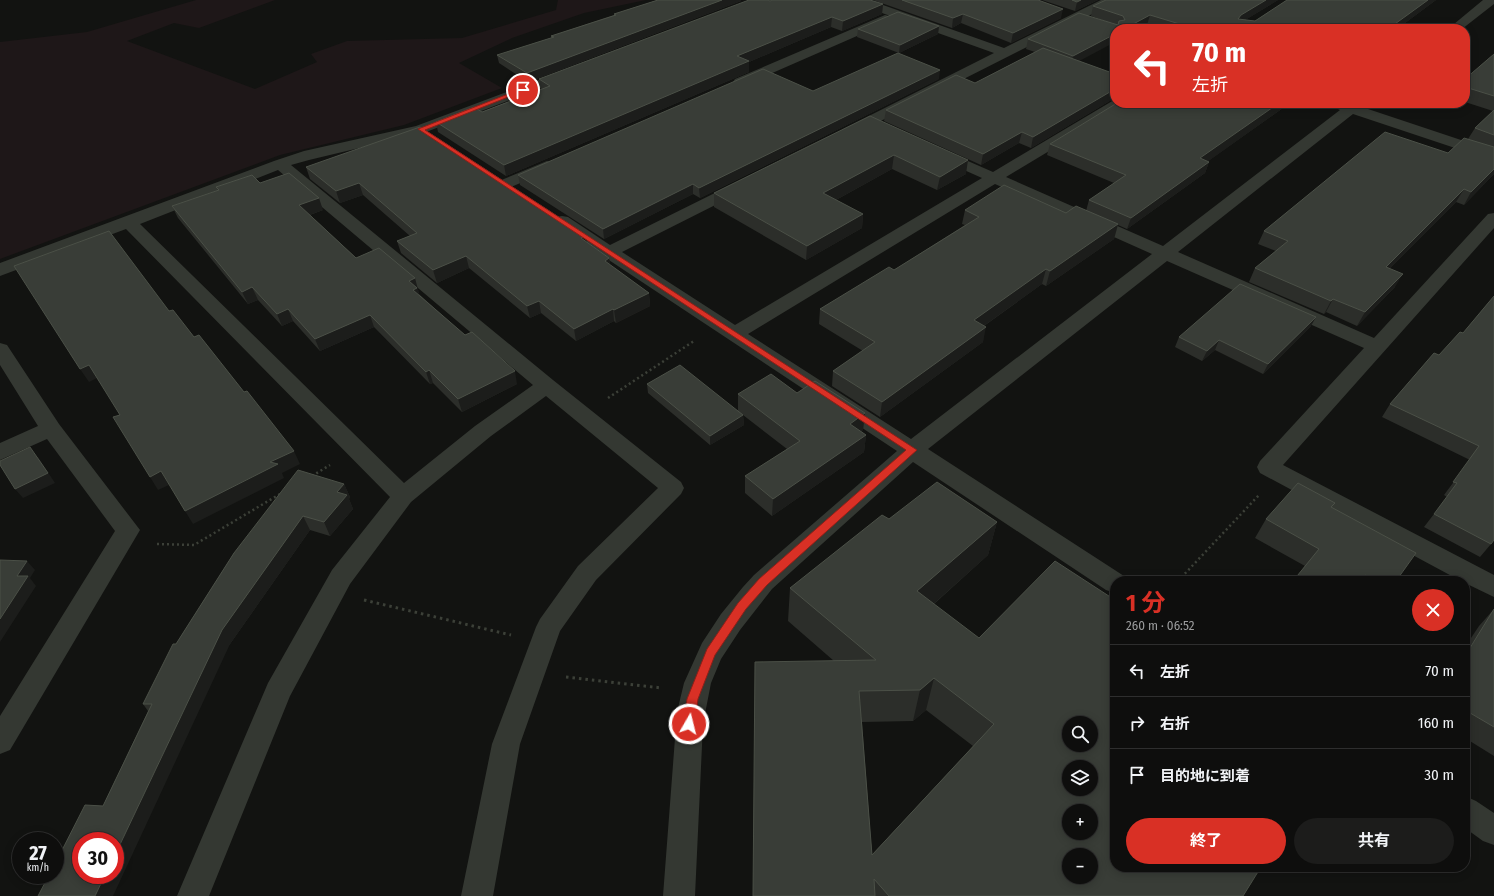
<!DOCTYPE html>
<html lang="ja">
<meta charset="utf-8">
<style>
body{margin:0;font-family:"Fira Sans Condensed","Noto Sans JP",sans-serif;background:#1c1c1b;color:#f1f3f6;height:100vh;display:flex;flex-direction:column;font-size:15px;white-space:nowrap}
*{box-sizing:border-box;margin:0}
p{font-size:13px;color:#9b9c9d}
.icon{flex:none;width:22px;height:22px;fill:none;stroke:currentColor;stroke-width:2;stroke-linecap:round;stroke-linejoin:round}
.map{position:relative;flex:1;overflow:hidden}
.drawer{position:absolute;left:1110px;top:576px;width:360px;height:296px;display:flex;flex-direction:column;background:#0e0e0d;border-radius:16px;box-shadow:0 2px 10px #0003,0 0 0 1px #2e2e2e}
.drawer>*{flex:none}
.top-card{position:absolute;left:1110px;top:24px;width:360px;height:84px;border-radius:16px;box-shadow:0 2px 10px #0003,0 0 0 1px #2e2e2e;background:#d93025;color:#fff;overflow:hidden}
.fabs{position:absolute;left:1062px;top:716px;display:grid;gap:8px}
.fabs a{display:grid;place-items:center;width:36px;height:36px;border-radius:50%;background:#0e0e0d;box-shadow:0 2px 10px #0003,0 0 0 1px #2e2e2e;font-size:20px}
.speed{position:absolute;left:12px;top:832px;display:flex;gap:8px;font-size:20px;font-weight:700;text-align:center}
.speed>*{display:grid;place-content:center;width:52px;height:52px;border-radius:50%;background:#0e0e0d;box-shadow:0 2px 10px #0003,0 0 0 1px #2e2e2e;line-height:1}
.speed small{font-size:10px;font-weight:400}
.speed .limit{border:6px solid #d22;background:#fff;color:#111}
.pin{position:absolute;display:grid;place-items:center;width:34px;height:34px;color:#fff;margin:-17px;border:2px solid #fff;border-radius:50%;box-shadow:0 1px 4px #0007}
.me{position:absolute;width:44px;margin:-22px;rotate:8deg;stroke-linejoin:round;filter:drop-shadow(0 0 3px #0008)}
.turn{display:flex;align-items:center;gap:14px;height:84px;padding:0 16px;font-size:18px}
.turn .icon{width:52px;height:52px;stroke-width:2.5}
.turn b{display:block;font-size:28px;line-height:34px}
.round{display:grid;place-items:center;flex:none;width:42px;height:42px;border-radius:21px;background:#1c1c1b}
.head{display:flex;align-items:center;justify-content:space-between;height:68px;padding:0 16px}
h1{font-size:24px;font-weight:700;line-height:30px;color:#d93025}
.primary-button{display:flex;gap:8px;margin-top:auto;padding:8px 16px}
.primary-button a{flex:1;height:46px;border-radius:24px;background:#d93025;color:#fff;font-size:16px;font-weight:700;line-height:46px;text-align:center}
.primary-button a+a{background:#1c1c1b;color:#f1f3f6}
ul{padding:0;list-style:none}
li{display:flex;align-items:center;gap:12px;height:52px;padding:0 16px;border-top:1px solid #2e2e2e}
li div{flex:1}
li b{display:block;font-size:15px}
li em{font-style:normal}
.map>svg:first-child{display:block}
</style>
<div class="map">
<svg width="1494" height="896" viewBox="0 0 1494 896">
<rect width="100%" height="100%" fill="#121311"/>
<!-- green -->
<path fill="#1e1718" d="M196,0H275L199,28L174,23L127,41L255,89L317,62L311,54L347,41L462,38L556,10L558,0H646L584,13L512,38L459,63L502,88L404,125L280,155L0,259V42L87,32Z"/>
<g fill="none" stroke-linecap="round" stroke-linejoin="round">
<!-- path-far1 -->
<path stroke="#3c4038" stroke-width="2.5" stroke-dasharray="2 3" stroke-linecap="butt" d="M608,398L694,341
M312,476L330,465
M157,544L194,545L280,494
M1178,581L1259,495"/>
<!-- path -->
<path stroke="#3c4038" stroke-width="3" stroke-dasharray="2.5 4" stroke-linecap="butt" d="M364,600L511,635
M566,677L662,688"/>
<!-- minor -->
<path fill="#343832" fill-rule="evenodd" d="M852,0H869L1004,48L1101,0H1116L1114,3L853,135L848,136L843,135L841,132L843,129L994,53L854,3Z
M1483,0H1494V4L1462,29H1448Z
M885,15L889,16L891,19L889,22L745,85L740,86L735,85L733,82L735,79Z
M568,69L573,70L575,73L573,76L426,132L309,160L291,165L553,380L681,482L684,488L681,494L596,580L560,631L520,744L493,896H461L492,744L536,627L540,619L578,566L658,488L546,396L491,436L411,502L350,584L290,696L209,896H177L268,683L332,570L390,497L126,229L0,276V263L274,161L304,151L416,126ZM278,170L533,385L475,426L404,483L140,224Z
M1114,100L1115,103H1126L1124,106L1006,177L1163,246L1340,110L1336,108L1334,105L1335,103H1365L1362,107L1494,151V161L1353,114L1178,252L1374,338L1488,214L1494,213V228L1283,465L1494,575V597L1465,583V581H1461L1260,473L1257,467L1260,461L1364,348L1167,261L928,449L1124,576L1126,581H1115V593L1106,590L913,462L772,589L740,630L721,659L711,683L703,724L695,896H663L677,712L684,683L702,643L721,614L743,587L754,575L897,451L556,225L554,221L556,217L562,216L568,217L610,245L735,183L741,181L747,183L749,186L747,189L622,252L735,325L982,178L935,157L932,154L935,151L940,149L945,151L993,172ZM995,184L1152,254L911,439L748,334Z
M547,161L553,163L555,166L553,169L511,187L505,189L499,187L497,184L499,181Z
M0,343L7,345L59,424L140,530L10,750L0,754V716L115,531L47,439L0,460V443L38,426L0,365Z
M1465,796L1476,801L1494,813V845L1483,841L1465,828Z"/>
</g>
<!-- wall -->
<path fill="#2c2e2a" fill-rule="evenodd" d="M658,0H741V1L528,82L499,63L497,55L551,38V36L614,15V14Z
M873,0H1038L1061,18L1011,43L961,23L952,28Z
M1042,0H1098L1075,11Z
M1278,0L1245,20L1255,21L1287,0H1436L1397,29H1160L1147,25L1140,29H1115L1079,61L1115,74V100L1113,99L1031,148L1019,143L981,165L884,121L886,110L975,83L1035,52L1026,49L1028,39L1116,25L1091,16L1093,6Z
M770,1L883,4L882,14L842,31L831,27L749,62V72L506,176L438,132L436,122L482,112L541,89L539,79Z
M939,26L938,34L899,53L857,37L858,29Z
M1494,54V174L1464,205L1456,202L1390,268L1395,287L1357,326L1326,312L1324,314L1249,282L1255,268L1276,251L1258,244L1264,231L1448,153L1468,139L1475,128L1493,111L1465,102V79Z
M939,79L700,198L693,194L604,239L520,185L518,175Z
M1117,103H1290L1208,161L1209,162L1205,173L1127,229L1118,225L1114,239L1046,286L1042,284L984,326L983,342L880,417L832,386L833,371L863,351L819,324L820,309L894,270L965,225L962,224L965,210L1066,213L1086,211L1089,200L1114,183L1047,155L1050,144Z
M870,116L966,174L937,190L892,169L836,200L863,214L862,228L806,260L714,207V193Z
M306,167L586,235L587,242L609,258L610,265L649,293L650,306L616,323L614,321L576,341L541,313L530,318L469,268L437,283L401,253L397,241L410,236L363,195L340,203L310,179Z
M260,183L323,210L310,215L356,258L419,291H418L419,294L517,384L462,412L433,383L430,384L374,327L320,351L293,321L282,326L258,300L248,304L178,218L172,206L218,190L216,187Z
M1494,296L1491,544L1480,557L1424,527L1447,497L1444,495L1470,460L1382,417L1390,404L1463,333Z
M1311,326L1263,374L1215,350L1202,361L1175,347L1179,337Z
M647,384L738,411V394L797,393L865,413L863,430L861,431L866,435L864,452L772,516L745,493V476L787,449L743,415L744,425L710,445L648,393Z
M344,484L350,497L349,499L353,509L330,536L310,530L230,644L103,806L148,711L143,704L176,644L234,553Z
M1332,508L1396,581H1293L1305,566L1255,538L1266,519Z
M889,519L997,522L988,555L934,604L1243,896H753L834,661L788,621L790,588ZM926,710L973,746L872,855L862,722L913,721Z
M1494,609V756L1465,738V647L1479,626Z"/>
<!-- shaded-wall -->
<path fill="#1c1d1b" d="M722,0H741V1L528,82L527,73Z
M1081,0H1098L1075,11L1077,2Z
M1266,0H1278L1237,25L1238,19L1241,15Z
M1428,0H1436L1397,29H1388Z
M883,4L882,14L842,31L843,21Z
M1063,9L1061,18L1011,43L1013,33Z
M963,14L961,23L952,28L953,18Z
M1150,15L1147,25L1140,29H1124Z
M832,17L831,27L749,62V72L506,176L504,165L737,56Z
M939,26L938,34L899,53L900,45Z
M1115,34V42L1070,66L1073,56Z
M940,70L939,79L700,198L699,188Z
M1115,89V92L1113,99L1031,148L1033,137Z
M1279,103H1290L1196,170L1200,158Z
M1022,132L1019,143L981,165L983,154Z
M894,155L892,169L823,207V193Z
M968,160L966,174L937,190L940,177Z
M1209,162L1205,173L1127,229L1131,218Z
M1494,169V174L1464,205L1471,192Z
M359,183L363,195L340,203L336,191Z
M693,184V194L604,239L603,229Z
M1464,189L1456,202L1378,280L1386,267Z
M319,198L323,210L304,217L299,205Z
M863,214L862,228L806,260L807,246Z
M1118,224L1114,239L1046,286L1050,271Z
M586,235L588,248L581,238Z
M466,256L469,268L437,283L433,270Z
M609,258L611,271L605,261Z
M1046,269L1042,284L971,335L974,320Z
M1403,274L1395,287L1357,326L1365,312Z
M415,278L421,301L417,302L409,281Z
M252,287L258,300L248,304L242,292Z
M649,293L650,306L616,323L614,310Z
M1333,299L1326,312L1324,314L1331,301Z
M539,301L541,313L530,318L527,306Z
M288,309L293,321L282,326L277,314Z
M613,309L614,321L576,341L574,329Z
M370,315L374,327L320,351L315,339Z
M1316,317L1311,326L1263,374L1268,364Z
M986,327L983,342L880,417L882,402Z
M1219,340L1215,350L1202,361L1207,351Z
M89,365L97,378L89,382L80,369Z
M429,370L433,383L430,384L426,372Z
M515,371L517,384L462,412L458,399Z
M865,413L863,430L849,441L850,424Z
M743,415L744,425L710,445V436Z
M866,435L864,452L772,516L773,499Z
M294,451L300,464L282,473L284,478L193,524L185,511L270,462Z
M38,457L55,483L23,498L15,489Z
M161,471L169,485L158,490L150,477Z
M344,484L350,497L349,499L353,509L330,536L324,522L337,492Z
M303,516L310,530L230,644L113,896H95L105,875H115V855L222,630Z
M997,522L988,555L911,624L917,591Z
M27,561L35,570L30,578L36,586L0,642V619L17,576Z
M934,678L926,710L913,721L920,690Z"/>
<!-- building -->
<path fill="#393d37" stroke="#4b5047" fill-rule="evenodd" d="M658,0H722L527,73L497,55L554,37L551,36L616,15L614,14Z
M749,0H768L770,1L772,0H870L883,4L843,21L832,17L737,56L749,61L504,165L436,122L474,107L482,112L550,86L539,79Z
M902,0H1038L1063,9L1013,33L963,14L953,18Z
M1072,0H1081L1077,2Z
M1106,0H1266L1241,15L1238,19L1255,21L1287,0H1428L1388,29H1196L1150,15L1124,29H1115V34L1073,56L1028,39L1079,13L1118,25L1119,21L1125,20L1123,16L1093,6Z
M898,12L939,26L900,45L858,29Z
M1043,48L1115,74V89L1033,137L1022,132L983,154L886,110L956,75L975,83Z
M898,53L940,70L699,188L693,184L603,229L518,175L763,69L813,91Z
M1494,54V96L1465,87V79Z
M1117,103H1279L1200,158L1209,162L1131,218L1089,200L1126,175L1050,144Z
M1494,110V135L1475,128Z
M870,116L968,160L940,177L894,155L823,193L863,214L807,246L714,193Z
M420,127L586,235L581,238L609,258L605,261L649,293L614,310L613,309L574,329L539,301L527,306L466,256L433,270L397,241L417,233L359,183L336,191L306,167Z
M1385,132L1448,153L1464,138L1494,147V169L1471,192L1464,189L1386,267L1403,274L1365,312L1333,299L1331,301L1255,268L1288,241L1264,231Z
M289,173L319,198L299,205L356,258L379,248L415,278L409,281L417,288L413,290L465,335L472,332L515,371L458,399L429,370L426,372L370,315L315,339L288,309L277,314L252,287L242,292L172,206L219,190L216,187L252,175L260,183Z
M1004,185L1066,213L1076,206L1118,224L1050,271L1046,269L974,320L986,327L882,402L833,371L875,342L820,309L889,267L894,270L979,217L965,210Z
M109,231L169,311L173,310L194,337L199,335L244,392L247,391L294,451L270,462L278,464L185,511L161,471L150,477L113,417L120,415L89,365L80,369L14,266Z
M1240,284L1316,317L1268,364L1219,340L1207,351L1179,337Z
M1494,296V540L1491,544L1434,514L1457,483L1453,482L1479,446L1390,404L1434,353L1439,355L1460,332L1463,333Z
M680,365L743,415L710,436L647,384Z
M771,374L797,393L815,381L865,413L850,424L866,435L773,499L745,476L800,441L738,394Z
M30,447L48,473L15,489L0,465V461Z
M298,470L344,484L337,492L347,495L324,522L303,516L222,630L115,855V841H81V875H105L95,896H38L49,875H55V864L85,805L103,806L152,704H143L173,644H176L234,553Z
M937,482L997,522L917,591L979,638L1055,561L1115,600V867H1261L1243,896H889L874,879L875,896H753L755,662L876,660L790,588L882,515L889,519ZM934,678L994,724L872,855L859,691L920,690ZM1069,723H1091V745H1069ZM1069,767H1091V789H1069ZM1069,811H1091V833H1069ZM1069,855H1091V877H1069Z
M1298,483L1335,503L1331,507L1416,553L1396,581H1375L1365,575L1361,581H1293L1319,549L1266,519Z
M0,560L27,561L17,576H28L0,619Z
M1494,609V727L1465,710V656Z"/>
<!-- route -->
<path fill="#d93025" stroke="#8d1f18" d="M521,89L526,90L425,130L917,450L767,585L746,609L715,655L698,699L695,724L693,727L689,729L685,727L683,724L687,699L707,649L738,603L759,579L906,450L418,129Z"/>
</svg>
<div class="fabs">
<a><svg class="icon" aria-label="search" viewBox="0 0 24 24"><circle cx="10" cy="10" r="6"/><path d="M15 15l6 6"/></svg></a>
<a><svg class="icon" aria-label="layers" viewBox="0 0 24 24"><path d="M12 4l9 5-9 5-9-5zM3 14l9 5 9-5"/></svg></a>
<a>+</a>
<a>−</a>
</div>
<div class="speed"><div>27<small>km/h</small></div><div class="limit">30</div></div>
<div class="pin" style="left:523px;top:90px;background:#d93025"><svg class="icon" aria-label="arrive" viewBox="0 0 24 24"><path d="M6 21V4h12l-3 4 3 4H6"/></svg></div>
<svg class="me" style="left:689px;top:724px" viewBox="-20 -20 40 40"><circle r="17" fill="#d93025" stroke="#fff" stroke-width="3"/><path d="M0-11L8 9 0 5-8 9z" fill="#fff"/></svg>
<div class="top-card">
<div class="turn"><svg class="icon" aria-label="left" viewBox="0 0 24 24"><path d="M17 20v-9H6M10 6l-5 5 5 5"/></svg><div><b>70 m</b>左折</div></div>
</div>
<section class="drawer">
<div class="head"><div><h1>1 分</h1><p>260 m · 06:52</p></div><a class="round" style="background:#d93025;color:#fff"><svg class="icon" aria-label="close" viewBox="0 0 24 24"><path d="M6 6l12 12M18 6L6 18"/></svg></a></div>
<ul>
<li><svg class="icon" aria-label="left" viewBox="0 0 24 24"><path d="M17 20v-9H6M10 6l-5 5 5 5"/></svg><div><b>左折</b></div><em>70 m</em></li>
<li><svg class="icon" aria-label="right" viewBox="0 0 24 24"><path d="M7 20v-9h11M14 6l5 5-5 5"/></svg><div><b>右折</b></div><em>160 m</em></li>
<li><svg class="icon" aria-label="arrive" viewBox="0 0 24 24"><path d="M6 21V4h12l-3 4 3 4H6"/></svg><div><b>目的地に到着</b></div><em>30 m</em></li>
</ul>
<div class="primary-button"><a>終了</a><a>共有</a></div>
</section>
</div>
